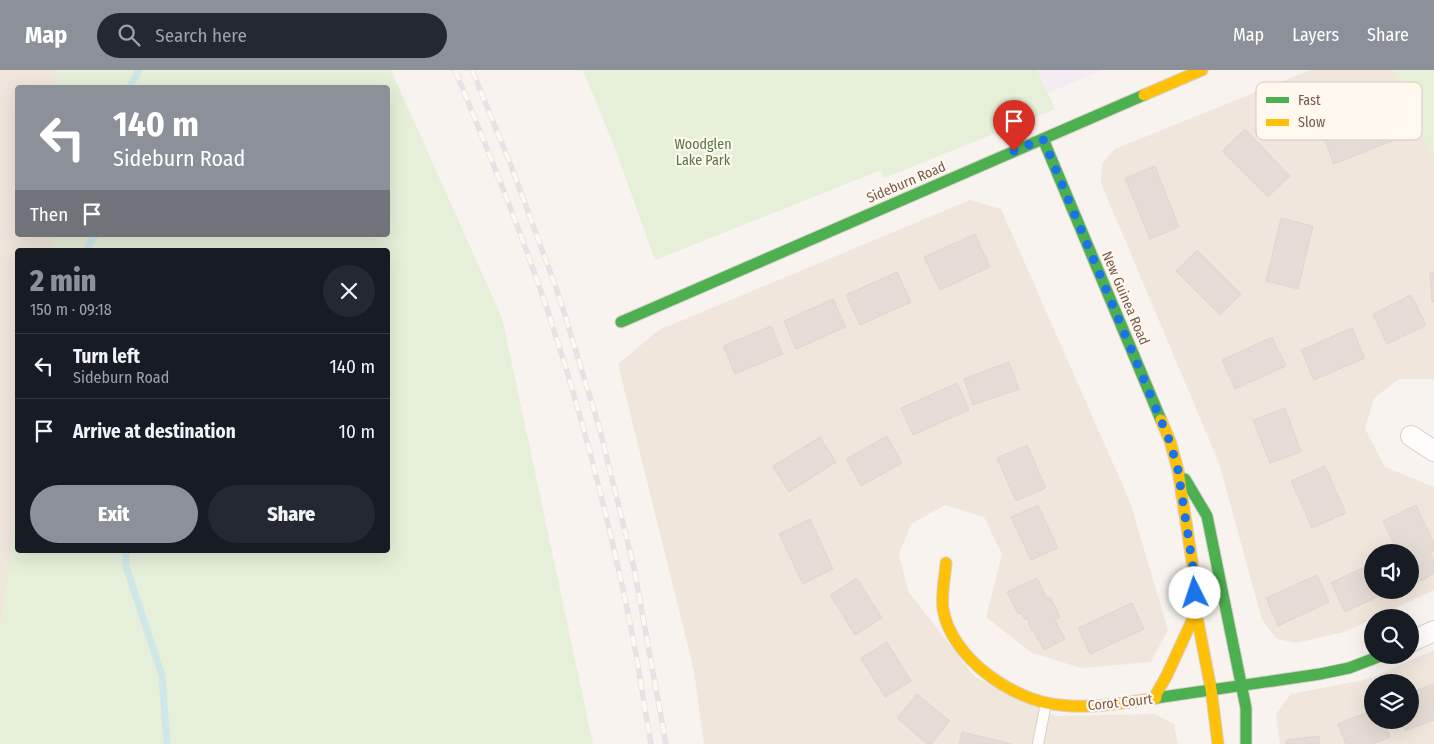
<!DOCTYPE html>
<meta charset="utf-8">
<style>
body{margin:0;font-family:"Fira Sans Condensed",sans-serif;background:#242831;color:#f1f3f6;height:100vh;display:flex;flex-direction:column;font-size:19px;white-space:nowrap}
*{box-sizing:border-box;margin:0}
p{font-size:16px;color:#9ea1a6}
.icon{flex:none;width:28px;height:28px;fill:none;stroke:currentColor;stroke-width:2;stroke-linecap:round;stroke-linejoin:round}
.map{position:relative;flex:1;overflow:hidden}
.side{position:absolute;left:15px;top:178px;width:375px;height:305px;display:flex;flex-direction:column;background:#171b24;border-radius:5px;box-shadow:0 5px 20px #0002}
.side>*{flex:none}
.top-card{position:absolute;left:15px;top:15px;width:375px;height:152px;border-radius:5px;box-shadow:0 5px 20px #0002;background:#8c9099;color:#fff;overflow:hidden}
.fabs{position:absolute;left:1364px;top:474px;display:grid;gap:10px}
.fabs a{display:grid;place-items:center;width:55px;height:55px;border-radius:50%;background:#171b24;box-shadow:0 5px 20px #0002;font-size:25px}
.pin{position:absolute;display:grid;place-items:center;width:42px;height:42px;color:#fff;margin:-51px -21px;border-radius:50% 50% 50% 0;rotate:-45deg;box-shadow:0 0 5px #0007}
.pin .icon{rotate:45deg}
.me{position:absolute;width:55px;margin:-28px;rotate:356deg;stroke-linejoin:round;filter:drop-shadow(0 0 4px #0008)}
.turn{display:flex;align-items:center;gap:18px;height:105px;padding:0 15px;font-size:22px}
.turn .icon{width:65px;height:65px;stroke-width:2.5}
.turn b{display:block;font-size:35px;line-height:42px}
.then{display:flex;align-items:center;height:48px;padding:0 15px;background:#0003;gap:10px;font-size:19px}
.round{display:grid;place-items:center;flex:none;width:52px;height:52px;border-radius:26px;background:#242831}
.summary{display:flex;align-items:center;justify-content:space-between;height:85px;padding:0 15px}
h1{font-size:30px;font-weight:800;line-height:38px;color:#8c9099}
.action{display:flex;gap:10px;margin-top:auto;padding:10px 15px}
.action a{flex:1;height:58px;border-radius:30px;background:#8c9099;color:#fff;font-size:20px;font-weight:800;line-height:58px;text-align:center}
.action a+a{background:#242831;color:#f1f3f6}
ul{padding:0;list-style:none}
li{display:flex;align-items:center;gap:15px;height:65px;padding:0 15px;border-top:1px solid #363941}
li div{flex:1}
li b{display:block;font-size:19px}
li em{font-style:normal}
header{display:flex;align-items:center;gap:30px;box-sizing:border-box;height:70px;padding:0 25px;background:#8c9099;color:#fff}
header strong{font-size:24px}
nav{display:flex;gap:28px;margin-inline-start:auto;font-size:18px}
.search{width:350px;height:45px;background:#242831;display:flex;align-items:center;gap:12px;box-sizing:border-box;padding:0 18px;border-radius:28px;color:#9ea1a6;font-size:19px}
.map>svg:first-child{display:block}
</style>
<header>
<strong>Map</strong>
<div class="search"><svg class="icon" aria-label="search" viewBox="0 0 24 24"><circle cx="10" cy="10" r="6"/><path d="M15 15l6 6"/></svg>Search here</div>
<nav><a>Map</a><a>Layers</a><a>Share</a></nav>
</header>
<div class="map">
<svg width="1434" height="674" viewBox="0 0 1434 674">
<rect width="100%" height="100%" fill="#f8f3ee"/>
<!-- residential -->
<path fill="#f1e6db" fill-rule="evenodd" d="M0,0H57L59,17L18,18V165H55L53,180H18V436L0,563Z
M1310,0H1393L1434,88V311L1431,309H1399L1374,328L1365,359L1385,397L1434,417V520L1344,562L1296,573L1277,569L1262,550L1219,393L1101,113L1102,93L1115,79ZM1372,482H1410V520H1372Z
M970,130L1001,139L1130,432L1168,560L1151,592L1081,598L1032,583L986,547L1002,484L984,447L945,435L911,454L899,484L908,521L975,607L1056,646L1154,644L1174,654L1178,674H704L694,601L618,294L659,260Z
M1434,580V674H1280L1276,644L1291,624L1368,609ZM1372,612H1410V650H1372Z"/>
<!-- education -->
<path fill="#f4ebf4" d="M1037,0H1102L1048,23Z"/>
<!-- green -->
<path fill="#e6efd8" d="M57,0H391L502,248L593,674H0V563L17,436L18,480H388V180H53L55,165H388V18L59,17Z
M583,0H1037L1055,39L884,108L881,100L655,190L616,81Z
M1393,0H1434V88L1433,86Z"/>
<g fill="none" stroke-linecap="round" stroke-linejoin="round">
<!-- stream -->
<path stroke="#cee8e9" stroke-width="7" d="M129,18L139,0
M86,180L95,165
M126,480V496L162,606L167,674"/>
</g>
<!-- building -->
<path fill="#e5dcd5" stroke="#e1d6cf" d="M1383,28L1399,68L1334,94L1318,54Z
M1245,59L1290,106L1268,127L1222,81Z
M1155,96L1179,157L1150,169L1125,108Z
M1281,148L1313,156L1298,219L1266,211Z
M975,164L990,197L940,220L924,187Z
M1197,180L1241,224L1220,245L1176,201Z
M897,202L911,232L860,255L846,225Z
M1430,202H1434V232H1432Z
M1411,225L1426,255L1387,274L1373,244Z
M833,229L846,257L796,279L784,251Z
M771,256L783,284L735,304L723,276Z
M1352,258L1365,288L1314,310L1301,280Z
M1272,267L1286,296L1235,319L1222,290Z
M1009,292L1019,319L973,335L964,309Z
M957,313L969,340L913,365L901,338Z
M1285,338L1301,382L1270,393L1253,350Z
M887,366L902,393L861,416L846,389Z
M820,367L836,392L789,422L773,396Z
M1027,375L1046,418L1016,431L997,388Z
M1325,396L1346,443L1312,458L1291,411Z
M1038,435L1058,478L1031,490L1011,447Z
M1416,435L1434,473V481L1430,483L1434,492V504L1413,514L1410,509V482H1398L1383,451Z
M810,449L833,499L803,514L779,464Z
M1372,493V520H1384L1386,523L1345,542L1331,513Z
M1317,505L1329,532L1278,556L1266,528Z
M857,508L882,548L855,565L830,525Z
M1037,508L1047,528L1050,527L1060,547L1055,550L1065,569L1044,580L1033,560L1032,561L1027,548L1024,549L1021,543L1018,544L1007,522Z
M1132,533L1144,559L1090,584L1078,558Z
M887,572L911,611L885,627L861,588Z
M1433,614L1434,650L1405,661L1401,650H1410V623Z
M917,624L950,651L931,674H927L897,648Z
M1372,640V650H1383L1390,667L1373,674H1346L1338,654Z
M962,662L1012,674H959Z
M1319,666L1320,674H1286V670Z"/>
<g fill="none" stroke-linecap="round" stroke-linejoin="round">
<defs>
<path id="lane" d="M1038,674L1046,633"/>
<path id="street" d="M1411,366L1434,381
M1410,572L1434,561"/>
<path id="fast" d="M1043,69L1161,350
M621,252L1144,25
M1185,409L1207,446L1246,638V674
M1156,628L1320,604L1349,598L1383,585"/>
<path id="slow" d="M1144,25L1202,0
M1161,350L1170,371L1178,400L1194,504L1196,542L1211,619L1218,674
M946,493C945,508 941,524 943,539C951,588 1013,631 1060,635C1092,639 1124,633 1156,628
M1154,628L1167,605L1196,542"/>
</defs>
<!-- lane casing -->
<use href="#lane" stroke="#d7d0cc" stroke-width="12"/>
<!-- street casing -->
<use href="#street" stroke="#d7d0cc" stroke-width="22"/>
<!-- fast casing -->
<use href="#fast" stroke="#d8cfca" stroke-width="13"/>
<!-- slow casing -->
<use href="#slow" stroke="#d8cfca" stroke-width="13"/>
<!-- lane -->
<use href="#lane" stroke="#fefdfc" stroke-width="10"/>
<!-- street -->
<use href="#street" stroke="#fefdfc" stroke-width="20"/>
<!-- fast -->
<use href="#fast" stroke="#4caf50" stroke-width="11"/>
<!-- slow -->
<use href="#slow" stroke="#ffc107" stroke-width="11"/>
<defs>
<path id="rail" d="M455,0C489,83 523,166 551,251C584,351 610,455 631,558C639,597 644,636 651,674
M472,0L512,98L559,226L600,360L634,498L666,674"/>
</defs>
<!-- rail casing -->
<use href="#rail" stroke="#e5e3e6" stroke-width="5.5"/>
<!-- rail -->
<use href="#rail" stroke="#fff8ef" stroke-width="4" stroke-dasharray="11" stroke-linecap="butt"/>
</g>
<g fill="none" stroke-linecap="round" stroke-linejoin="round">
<!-- route -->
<path stroke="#1a73e8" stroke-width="9" stroke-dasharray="0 16.2" d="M1014,81L1043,69L1170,372L1178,400L1194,504L1195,523"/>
</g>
<g text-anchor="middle" stroke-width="4.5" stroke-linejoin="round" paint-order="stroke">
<!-- park labels -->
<g font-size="14" fill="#537841" stroke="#fff8ef">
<text x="703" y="79">Woodglen<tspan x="703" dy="16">Lake Park</tspan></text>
</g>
<!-- street labels -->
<g font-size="14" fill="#78594c" stroke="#fff8ef">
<text transform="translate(906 112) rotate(-23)" y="5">Sideburn Road</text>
<text transform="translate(1126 228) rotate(67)" y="5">New Guinea Road</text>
<text transform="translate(1120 632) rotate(-6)" y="5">Corot Court</text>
</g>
</g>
<!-- legend -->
<rect x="1256" y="12" width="166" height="58" rx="8" fill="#fff8ef" stroke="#d6c8be" stroke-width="1"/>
<rect x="1266" y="27" width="23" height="6" fill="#4caf50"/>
<rect x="1266" y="49" width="23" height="7" fill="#ffc107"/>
<g font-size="14" fill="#78594c">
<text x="1298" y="35">Fast</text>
<text x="1298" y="57">Slow</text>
</g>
</svg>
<div class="fabs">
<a><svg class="icon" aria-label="sound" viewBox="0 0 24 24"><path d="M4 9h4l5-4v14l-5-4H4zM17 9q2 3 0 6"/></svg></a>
<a><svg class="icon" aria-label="search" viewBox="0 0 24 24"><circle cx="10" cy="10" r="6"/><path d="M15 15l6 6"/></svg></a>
<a><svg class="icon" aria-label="layers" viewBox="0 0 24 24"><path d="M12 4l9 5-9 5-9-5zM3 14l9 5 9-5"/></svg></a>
</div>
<div class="pin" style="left:1014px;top:81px;background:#d93025"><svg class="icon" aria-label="arrive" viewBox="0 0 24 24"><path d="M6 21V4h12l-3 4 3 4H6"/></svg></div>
<svg class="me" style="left:1195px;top:523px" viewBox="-20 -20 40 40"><circle r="19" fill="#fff"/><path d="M0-13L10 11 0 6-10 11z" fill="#1a73e8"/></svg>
<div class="top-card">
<div class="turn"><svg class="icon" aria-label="left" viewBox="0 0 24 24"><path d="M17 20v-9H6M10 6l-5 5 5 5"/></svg><div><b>140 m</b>Sideburn Road</div></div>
<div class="then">Then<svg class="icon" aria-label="arrive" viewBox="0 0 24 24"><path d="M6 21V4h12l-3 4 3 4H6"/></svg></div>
</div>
<section class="side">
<div class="summary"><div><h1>2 min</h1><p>150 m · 09:18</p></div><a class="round"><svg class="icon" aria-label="close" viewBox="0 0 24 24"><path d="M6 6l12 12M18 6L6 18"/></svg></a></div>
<ul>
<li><svg class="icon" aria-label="left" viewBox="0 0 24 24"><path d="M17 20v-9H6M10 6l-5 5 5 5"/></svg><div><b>Turn left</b><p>Sideburn Road</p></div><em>140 m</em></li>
<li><svg class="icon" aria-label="arrive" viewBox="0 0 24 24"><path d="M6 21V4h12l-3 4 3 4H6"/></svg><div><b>Arrive at destination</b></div><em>10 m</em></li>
</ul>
<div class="action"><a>Exit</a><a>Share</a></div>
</section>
</div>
